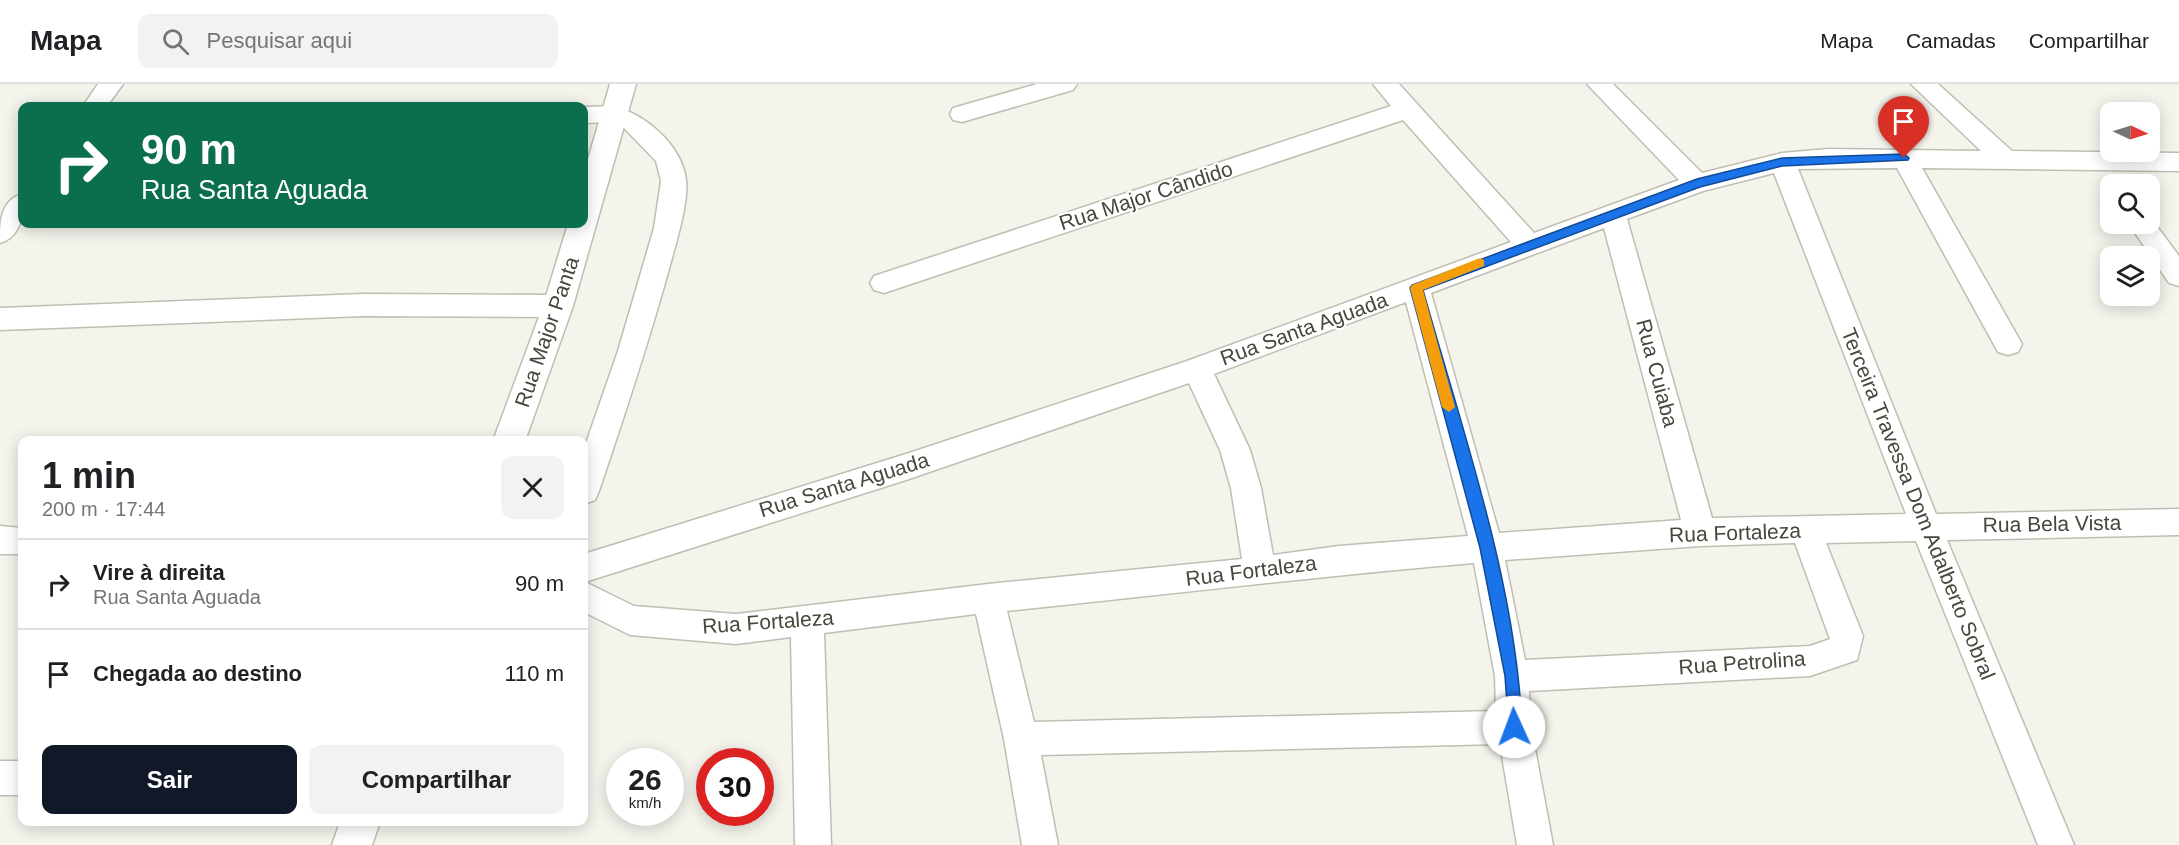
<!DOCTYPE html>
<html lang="pt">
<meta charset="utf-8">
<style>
body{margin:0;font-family:Helvetica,sans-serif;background:#f2f2f2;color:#202124;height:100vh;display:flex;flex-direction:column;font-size:22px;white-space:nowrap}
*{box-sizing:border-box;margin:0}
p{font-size:20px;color:#757577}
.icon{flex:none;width:33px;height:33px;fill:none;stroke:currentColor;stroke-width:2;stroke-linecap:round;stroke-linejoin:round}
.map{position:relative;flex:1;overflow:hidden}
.side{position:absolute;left:18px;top:352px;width:570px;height:390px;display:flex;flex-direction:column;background:#fff;border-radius:12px;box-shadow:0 3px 15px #0003}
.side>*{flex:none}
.banner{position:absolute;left:18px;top:18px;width:570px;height:126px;border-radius:12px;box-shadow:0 3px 15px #0003;background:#0b6e4f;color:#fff;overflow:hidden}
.needle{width:39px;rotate:94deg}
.tools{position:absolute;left:2100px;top:18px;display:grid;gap:12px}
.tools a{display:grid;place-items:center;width:60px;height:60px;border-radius:12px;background:#fff;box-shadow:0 3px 15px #0003;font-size:30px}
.speed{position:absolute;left:606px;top:664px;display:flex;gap:12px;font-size:30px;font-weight:700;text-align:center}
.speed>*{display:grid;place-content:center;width:78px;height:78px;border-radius:50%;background:#fff;box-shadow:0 3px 15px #0003;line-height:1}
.speed small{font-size:15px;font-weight:400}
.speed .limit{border:9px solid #d22;background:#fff;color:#111}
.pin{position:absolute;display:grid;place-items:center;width:51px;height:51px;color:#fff;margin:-62px -26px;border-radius:50% 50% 50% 0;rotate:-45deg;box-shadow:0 0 6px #0007}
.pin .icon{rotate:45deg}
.me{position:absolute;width:66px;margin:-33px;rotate:358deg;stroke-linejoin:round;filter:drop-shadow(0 0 4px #0008)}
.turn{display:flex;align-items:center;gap:21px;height:126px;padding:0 24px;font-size:27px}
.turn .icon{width:78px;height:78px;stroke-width:2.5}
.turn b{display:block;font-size:42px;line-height:51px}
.round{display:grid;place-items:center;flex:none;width:63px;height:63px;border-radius:12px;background:#f2f2f2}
.headline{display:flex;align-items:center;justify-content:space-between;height:102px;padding:0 24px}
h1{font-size:36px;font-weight:800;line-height:45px}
.primary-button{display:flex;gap:12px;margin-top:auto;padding:12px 24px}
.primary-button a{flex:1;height:69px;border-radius:12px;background:#111827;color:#fff;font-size:24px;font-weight:800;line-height:69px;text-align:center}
.primary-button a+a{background:#f2f2f2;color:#202124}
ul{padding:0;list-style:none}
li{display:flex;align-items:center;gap:18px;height:90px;padding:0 24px;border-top:2px solid #e0e0e0}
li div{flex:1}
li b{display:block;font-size:22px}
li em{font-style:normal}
header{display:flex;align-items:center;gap:36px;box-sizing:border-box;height:84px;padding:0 30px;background:#fff;border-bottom:2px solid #e0e0e0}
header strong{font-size:28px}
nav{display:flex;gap:33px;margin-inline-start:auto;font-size:21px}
.search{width:420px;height:54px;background:#f2f2f2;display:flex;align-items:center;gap:15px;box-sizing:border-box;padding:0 21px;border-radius:12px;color:#757577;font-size:22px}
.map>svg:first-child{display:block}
</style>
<header>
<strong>Mapa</strong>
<div class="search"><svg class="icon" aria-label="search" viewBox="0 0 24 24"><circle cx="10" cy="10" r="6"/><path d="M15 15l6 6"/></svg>Pesquisar aqui</div>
<nav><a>Mapa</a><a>Camadas</a><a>Compartilhar</a></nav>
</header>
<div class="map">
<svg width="2179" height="761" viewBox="0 0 2179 761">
<rect width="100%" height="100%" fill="#f4f4ed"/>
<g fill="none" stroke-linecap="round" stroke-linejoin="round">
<defs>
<path id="minor" d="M98,0H123L107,22H83Z
M1037,0H1077L1073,6L962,38L953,36L950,30L953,24Z
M1373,0H1399L1534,149L1679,96L1587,0H1613L1702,89L1782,69L1828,65L1981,67L1911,0H1938L2012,67L2179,69V87L1922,84L2022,260L2018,268L2008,271L1998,268L1897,84L1798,85L1936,430L2179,425V451L1947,456L2074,761H2038L1916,457L1826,459L1863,552L1857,576L1810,592L1529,607L1531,643L1553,761H1517L1500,660L1041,671L1058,761H1022L1004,655L976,530L824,549L831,761H795L791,553L736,560L630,551L584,528V470L906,370L1187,277L1511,158L1403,36L884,209L874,206L870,199L874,192L1391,22ZM1774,89L1906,430L1712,434L1627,135L1703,107ZM1604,144L1681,436L1499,449L1431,209ZM1406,218L1468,452L1339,462L1273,471L1261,404L1250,366L1214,290ZM1189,299L1220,366L1231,404L1242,475L988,500L736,530L634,522L585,498L906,396ZM1795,459L1830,555L1810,562L1525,576L1505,476L1700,462ZM1474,479L1495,592L1496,627L1034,638L1007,527C1163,511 1318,492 1474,479Z
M614,22C646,31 682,61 686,96C689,119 675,162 669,185C648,260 624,333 599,407L595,416L584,420V365L618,267L654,144L661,97L656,77L624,44L611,38L584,39V23Z
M22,110C24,129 22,152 0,159C0,138 0,117 22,110Z
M2150,133L2179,172V202L2169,199L2129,140H2150Z
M363,210L558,211L568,215L572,222L568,229L558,233L363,232L0,246V224Z
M0,442L22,444V470H0Z
M0,677H22V711H0Z"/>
<path id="tertiary" d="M610,0H636L573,222L525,357H493L543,222L568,140H584V89Z
M340,738H380L372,761H332Z"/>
</defs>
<!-- minor casing -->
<use href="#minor" stroke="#bfbeb0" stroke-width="3"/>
<!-- tertiary casing -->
<use href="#tertiary" stroke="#bfbeb0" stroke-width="3"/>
<!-- minor -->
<use href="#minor" fill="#fff" fill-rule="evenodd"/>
<!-- tertiary -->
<use href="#tertiary" fill="#fff" fill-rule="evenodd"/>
</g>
<!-- route -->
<path fill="#1a73e8" stroke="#114b97" stroke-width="1.5" d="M1904,70L1909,74L1908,76L1782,82L1700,103L1423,206C1462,346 1516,498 1522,643L1520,648L1514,651L1509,648L1505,592L1480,464L1410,204L1412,201L1697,95L1782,74Z"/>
<!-- slow -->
<path fill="#f59e0b" d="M1480,174L1484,176V182L1423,206L1455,323L1449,328L1442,323L1410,204L1412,201Z"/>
<g text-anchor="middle" stroke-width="4.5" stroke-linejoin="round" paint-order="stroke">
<!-- street labels -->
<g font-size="21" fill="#48473b" stroke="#fff">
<text transform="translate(1146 112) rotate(-18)" y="7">Rua Major Cândido</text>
<text transform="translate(1304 245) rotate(-20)" y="7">Rua Santa Aguada</text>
<text transform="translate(547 248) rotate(-71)" y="7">Rua Major Panta</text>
<text transform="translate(1657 289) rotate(75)" y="7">Rua Cuiaba</text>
<text transform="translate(844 401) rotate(-17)" y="7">Rua Santa Aguada</text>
<text transform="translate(1918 420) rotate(68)" y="7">Terceira Travessa Dom Adalberto Sobral</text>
<text transform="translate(2052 440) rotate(-1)" y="7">Rua Bela Vista</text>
<text transform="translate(1735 449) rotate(-2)" y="7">Rua Fortaleza</text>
<text transform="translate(1251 487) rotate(-7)" y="7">Rua Fortaleza</text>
<text transform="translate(768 538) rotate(-4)" y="7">Rua Fortaleza</text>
<text transform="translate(1742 579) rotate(-4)" y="7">Rua Petrolina</text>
</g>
</g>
</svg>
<div class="tools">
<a><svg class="needle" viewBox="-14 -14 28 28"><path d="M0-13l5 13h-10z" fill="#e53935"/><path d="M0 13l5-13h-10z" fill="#757577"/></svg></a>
<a><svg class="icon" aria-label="search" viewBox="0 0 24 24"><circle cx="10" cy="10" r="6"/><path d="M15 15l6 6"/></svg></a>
<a><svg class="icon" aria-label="layers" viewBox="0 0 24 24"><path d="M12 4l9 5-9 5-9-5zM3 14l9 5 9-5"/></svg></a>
</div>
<div class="speed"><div>26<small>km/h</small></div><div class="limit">30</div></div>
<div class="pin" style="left:1904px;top:74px;background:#d93025"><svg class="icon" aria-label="arrive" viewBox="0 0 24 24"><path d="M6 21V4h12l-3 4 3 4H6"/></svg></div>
<svg class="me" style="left:1514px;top:643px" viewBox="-20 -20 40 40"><circle r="19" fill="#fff"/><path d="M0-13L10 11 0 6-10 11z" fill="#1a73e8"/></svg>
<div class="banner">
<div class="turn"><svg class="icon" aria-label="right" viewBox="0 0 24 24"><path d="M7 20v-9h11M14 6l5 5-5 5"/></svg><div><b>90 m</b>Rua Santa Aguada</div></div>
</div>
<section class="side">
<div class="headline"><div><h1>1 min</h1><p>200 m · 17:44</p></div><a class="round"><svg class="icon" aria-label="close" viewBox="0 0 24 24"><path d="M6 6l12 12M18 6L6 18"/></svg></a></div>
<ul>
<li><svg class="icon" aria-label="right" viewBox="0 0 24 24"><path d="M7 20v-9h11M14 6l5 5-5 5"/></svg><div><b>Vire à direita</b><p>Rua Santa Aguada</p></div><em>90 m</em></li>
<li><svg class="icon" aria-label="arrive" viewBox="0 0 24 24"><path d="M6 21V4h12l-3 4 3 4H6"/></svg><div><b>Chegada ao destino</b></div><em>110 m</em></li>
</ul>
<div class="primary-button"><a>Sair</a><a>Compartilhar</a></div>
</section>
</div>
